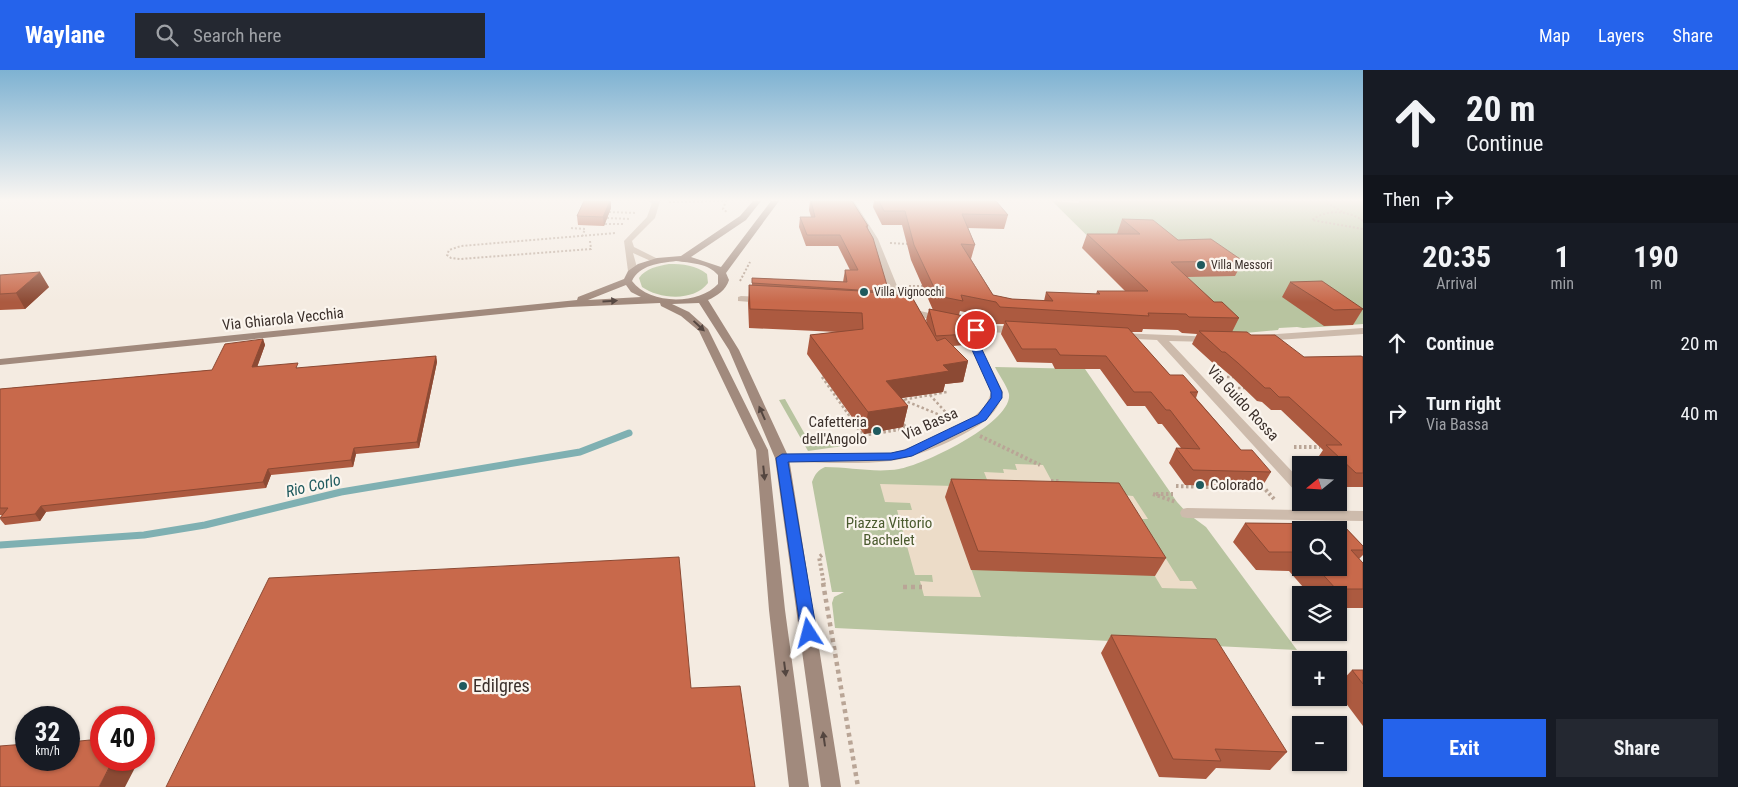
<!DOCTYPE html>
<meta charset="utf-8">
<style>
body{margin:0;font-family:"Roboto Condensed",sans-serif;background:#242831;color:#f1f3f6;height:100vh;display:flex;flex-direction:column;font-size:19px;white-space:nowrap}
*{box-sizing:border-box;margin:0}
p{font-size:16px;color:#9ea1a6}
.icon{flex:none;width:28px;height:28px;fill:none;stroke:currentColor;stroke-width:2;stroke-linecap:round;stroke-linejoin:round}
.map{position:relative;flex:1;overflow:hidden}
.sheet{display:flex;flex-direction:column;background:#171b24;width:375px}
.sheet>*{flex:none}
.banner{background:#171b24;color:#f1f3f6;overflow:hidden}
.needle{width:32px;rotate:252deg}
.tools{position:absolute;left:1292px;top:386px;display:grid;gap:10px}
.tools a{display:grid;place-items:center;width:55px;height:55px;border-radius:0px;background:#171b24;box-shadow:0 1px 4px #0004;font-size:25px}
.speed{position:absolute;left:15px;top:636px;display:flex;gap:10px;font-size:25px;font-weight:700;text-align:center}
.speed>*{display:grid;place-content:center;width:65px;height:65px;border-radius:50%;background:#171b24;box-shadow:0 1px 4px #0004;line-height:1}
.speed small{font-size:12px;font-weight:400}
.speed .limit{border:8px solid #d22;background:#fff;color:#111}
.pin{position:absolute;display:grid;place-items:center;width:42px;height:42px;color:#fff;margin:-21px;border:2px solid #fff;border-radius:50%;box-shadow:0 1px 5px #0007}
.me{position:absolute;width:55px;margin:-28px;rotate:351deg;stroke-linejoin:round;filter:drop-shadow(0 0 4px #0008)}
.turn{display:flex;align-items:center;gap:18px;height:105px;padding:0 20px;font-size:22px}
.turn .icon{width:65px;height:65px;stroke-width:2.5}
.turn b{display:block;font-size:35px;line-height:42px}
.then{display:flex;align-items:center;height:48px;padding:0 20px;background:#0003;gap:10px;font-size:19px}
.eta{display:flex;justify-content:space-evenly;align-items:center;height:85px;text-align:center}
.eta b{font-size:30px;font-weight:700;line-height:35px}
.button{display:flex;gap:10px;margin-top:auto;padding:10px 20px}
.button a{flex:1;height:58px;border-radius:0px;background:#2563eb;color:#fff;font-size:20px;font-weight:700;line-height:58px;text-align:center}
.button a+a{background:#242831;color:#f1f3f6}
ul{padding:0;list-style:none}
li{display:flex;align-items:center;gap:15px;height:70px;padding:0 20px}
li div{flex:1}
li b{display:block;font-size:19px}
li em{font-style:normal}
header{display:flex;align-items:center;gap:30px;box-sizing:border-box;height:70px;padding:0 25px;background:#2563eb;color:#fff}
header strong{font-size:24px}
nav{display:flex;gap:28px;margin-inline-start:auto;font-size:18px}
.search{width:350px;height:45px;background:#242831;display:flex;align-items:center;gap:12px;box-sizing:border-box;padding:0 18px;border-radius:0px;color:#9ea1a6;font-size:19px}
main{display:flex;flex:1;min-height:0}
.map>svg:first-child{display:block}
</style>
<header>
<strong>Waylane</strong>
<div class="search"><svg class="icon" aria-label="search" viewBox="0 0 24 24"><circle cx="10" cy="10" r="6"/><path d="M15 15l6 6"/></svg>Search here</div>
<nav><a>Map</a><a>Layers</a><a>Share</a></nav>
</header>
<main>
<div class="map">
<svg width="1363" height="717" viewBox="0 0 1363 717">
<rect width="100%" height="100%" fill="#f4ebe1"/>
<!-- green -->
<path fill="#b8c4a0" d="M1052,131L1079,133V131H1363V254L1303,258L1297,257L1279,258L1278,260L1234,264L1138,216Z
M669,194C683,194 696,195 707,204L708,213C694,232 659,229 642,217L639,208C646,198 658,196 669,194Z
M995,297L1085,299L1177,432L1187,443L1206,457L1297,580L835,558L832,533L834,527L844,522H832L812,412C815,404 818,400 825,397C849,397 875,403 899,399C921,396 1013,353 1009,324C1007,316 999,305 995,297Z
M785,329L811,375L847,370L850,375L808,381L779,330Z"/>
<!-- plaza -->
<path fill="#ecdcc8" d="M1015,394L1043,395L1056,419L1133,426L1148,449H1141L1180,511H1192L1197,519L1162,518L1110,431L946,427L981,527L924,526L920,511L933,512L932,505H915L897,440H912L910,433L885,432L880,414L990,417L984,402L1004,403L1003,399L1017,400Z"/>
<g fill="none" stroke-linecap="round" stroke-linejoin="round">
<!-- stream -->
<path stroke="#7fb0b2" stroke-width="7" d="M0,475L144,465L205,455L341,422L580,382L629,363"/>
<!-- path-far3 -->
<path stroke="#b9a596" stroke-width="2" stroke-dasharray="2 2" stroke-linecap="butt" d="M1323,131L1345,143
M669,132L726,131L723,139L728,143
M609,142L637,143
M607,148L630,149
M1363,151C1349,140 1326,139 1312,150L1363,159
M605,154H624
M571,158L585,159L582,167
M590,171L591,179L460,189L451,188L447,185L449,180L461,176L616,163
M890,173L909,174
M740,211L750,192
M909,216H923"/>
<!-- path-far2 -->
<path stroke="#b9a596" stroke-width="2.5" stroke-dasharray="2.5 2.5" stroke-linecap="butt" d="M822,307L855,354
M1217,307H1235
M1228,318H1247
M930,325L950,347
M901,328L902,330L947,322
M903,330L950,349
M901,352L903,354"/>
<!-- path-far1 -->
<path stroke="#b9a596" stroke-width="4" stroke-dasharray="2.5 2.5" stroke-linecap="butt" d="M855,353L863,365L906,358L902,353
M980,366L1040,395
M1294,377H1320
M1051,411H1060
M1176,416L1265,419L1274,429
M1153,424L1176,432
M1156,424H1173
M822,485L819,487L824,514"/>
<!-- path -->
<path stroke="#b9a596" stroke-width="4.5" stroke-dasharray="4 4" stroke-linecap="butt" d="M823,513L858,717
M903,517H922"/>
<!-- lane -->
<path fill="#cdbbac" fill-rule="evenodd" d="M741,226L765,227L770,230L765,233L738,231V227Z"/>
<!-- street -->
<path fill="#cdbbac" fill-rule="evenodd" d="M648,131H660L655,148L632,171L634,177L660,190L659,192H653L633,183L638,201L633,204L628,201L624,171L647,147L652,133Z
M846,131H854L878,169L906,238L985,255L1019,257L1024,260C1017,267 992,259 977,265L978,271L1003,322C1001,332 995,342 988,348C970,365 914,389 890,391C855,395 817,392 782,392L777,391L775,388L777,385L891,383C921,375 984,355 991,322L968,271L967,264L975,259L898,242L870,169Z
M1363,258V264L1261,271L1256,268L1261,265Z
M1119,263L1215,267L1216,269L1211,272L1169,271L1301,411V424L1296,422L1157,270L1115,268L1114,266L1115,264Z
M1187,438L1363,441V451L1187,448L1182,447L1180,443L1182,439Z"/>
<!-- secondary -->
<path fill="#a18a7d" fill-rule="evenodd" d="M753,131H761L746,150L691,187L721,197L771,131H779L726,203L729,210C726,220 717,226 708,230L739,280L789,388L841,717H821L775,388L729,280L699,233L672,234L689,242L708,259L768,380L785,540L809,717H789L769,540L756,380L699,261L681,246L661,236L660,233L569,237L0,295V289L577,230L578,227L624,209L628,201L638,194L657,188L681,186L740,146ZM676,191C690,193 708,193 718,205V214C699,235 649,235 632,211C639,195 660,193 676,191ZM626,215L631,222L641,227L588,230Z"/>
</g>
<!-- wall -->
<path fill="#ac5a40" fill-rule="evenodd" d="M584,131H611V138L604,156L578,155L577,146Z
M810,131H852L868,156V158L889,222L888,224L927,252L926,250L929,239L933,240L911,190L902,155H882L873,137L874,131H996L1008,145L1004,159L968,158L975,175L971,189L993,225L1012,229L1044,231L1046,222L1096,224L1097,221H1125L1082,178L1087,164H1117L1122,149L1178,170L1243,191L1235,206L1187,207L1214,232L1239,248L1232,262L1251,265L1304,287H1363V417H1346L1339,411V395H1323L1317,389L1323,380L1281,340H1271L1262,332L1257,331L1231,306L1218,295H1215L1192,274L1197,264L1182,263L1178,260L1143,259L1142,262H1131L1170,305L1198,322L1196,328L1241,380L1271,402L1262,417L1185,415L1169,393L1176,378H1181L1162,354H1158L1145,336H1127L1100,299H1055L1052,293L1017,292L1001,264L1004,254H995L992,248L960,241L959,245L968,264L965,275L953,276L968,291L963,312L945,314L943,322L901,328L908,336L903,357L864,364L807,284L810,265L838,262L749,258L748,233L749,215H752V208L843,212L845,200H850L838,176H806L799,157L800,147H811L809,140Z
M0,205L49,217L25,239L0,240Z
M1290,212L1363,239L1353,255L1324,256L1282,227Z
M263,269L265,275L257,297L300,298L436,286L437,292L419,378L356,384L353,397L271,405L266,418L46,442L40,451L5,455L0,449L2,445H0V319L212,300Z
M951,409L1166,488L1155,506L971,500L945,427Z
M1245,453L1342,454L1363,476V485L1359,489L1363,493V538H1339V525H1310L1289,501L1256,500L1233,472ZM1301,460H1339V498H1301Z
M1111,565L1287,682L1270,700L1216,698L1206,709L1159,707L1101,583Z
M1352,600H1363V656L1339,624V614Z"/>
<!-- shaded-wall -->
<path fill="#8c4a34" d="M610,131H611V138L604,156L603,147Z
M40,202L49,217L25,239L16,223Z
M263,269L265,275L255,303L252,297Z
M436,286L437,292L419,378L417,372Z
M968,291L963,312L945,314L943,322L882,331L886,311L943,295Z
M908,336L903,357L864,364L868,342Z
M354,378L356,384L353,397L351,390Z
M268,399L271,405L266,418L263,412Z
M41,436L46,442L40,451L35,444Z
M113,690H139L125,717H99Z"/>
<!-- building -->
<path fill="#c8694b" stroke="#8c4a34" d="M584,131H610L603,147L577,146Z
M811,131H852L868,156H866L873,168L889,222L752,213V208L847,212L845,200H858L840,165H807L800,147H815Z
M879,131H996L1008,145L962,144L975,175L961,174L993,225L1012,229L1053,231L1046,222L1100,224L1097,221H1148L1087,164H1140L1122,149L1153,150L1178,170L1211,169L1243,191L1171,192L1214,232H1222L1239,248L1189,247L1186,244L1148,243L1149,246L1000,237L996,232L961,225L963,231L938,226L914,175L905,141H884Z
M40,202L16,223L0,224V205Z
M1322,211L1363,239L1334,240L1290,212Z
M749,215L861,221L912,227L937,271L945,268L968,291L943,295L949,301L886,311L908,336L868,342L810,265L863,259L862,243L750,239Z
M929,239L964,246L968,264L936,266Z
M1005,251L1128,258L1170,305H1183L1198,322H1190L1241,380H1252L1271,402L1193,400L1176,378L1200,379L1170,340H1166L1151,322H1134L1106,286L1060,285L1056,279H1022Z
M1199,261L1247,262L1251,265H1275L1304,287L1361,286L1363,287V403H1356L1326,375H1342L1289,327H1279L1270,318H1265L1238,293L1225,282H1222Z
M263,269L252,297L298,293L296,298L436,286L417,372L354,378L351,390L268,399L263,412L41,436L35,444L0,448L8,438H0V319L212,300L225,274Z
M951,409L1119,413L1166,488L978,481Z
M1245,453L1342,454L1363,476V480H1351L1363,493V519H1336L1317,498H1339V460H1301V482H1269Z
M679,487L691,618L740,616L755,717H166L269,508Z
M1111,565L1216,569L1287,682L1215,679L1221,691L1173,689Z
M1352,600H1363V614Z
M101,669V690H113L99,717H0V676L26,674V690H69V672Z"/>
<!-- one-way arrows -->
<defs><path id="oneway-solid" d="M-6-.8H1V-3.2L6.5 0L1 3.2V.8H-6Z" transform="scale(1.25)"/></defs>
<g fill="#544640">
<use href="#oneway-solid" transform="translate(610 231) rotate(-3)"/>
<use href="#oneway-solid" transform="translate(699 256) rotate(43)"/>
<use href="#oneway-solid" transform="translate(762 343) rotate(-114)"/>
<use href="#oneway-solid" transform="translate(764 403) rotate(84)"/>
<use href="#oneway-solid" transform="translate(785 599) rotate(83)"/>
<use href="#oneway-solid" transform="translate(824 669) rotate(-98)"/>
</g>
<!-- sky -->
<linearGradient id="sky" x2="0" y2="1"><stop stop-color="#7eb2d2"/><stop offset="0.56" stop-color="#faf6f2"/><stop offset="1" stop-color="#faf6f2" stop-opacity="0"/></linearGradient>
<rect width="1363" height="232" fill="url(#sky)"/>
<!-- route -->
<path fill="#2563eb" stroke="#184099" d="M973,258H976L981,260L977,265L978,271L1002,322V328L986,350L912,386L891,390L788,392L817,563L814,567L809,569L803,567L801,563L776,388L782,384L891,383L905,380L978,345L991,328V322L968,271L967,264Z"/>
<!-- markers -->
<g fill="#1f5a5e" stroke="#fbf5ee" stroke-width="2">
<circle cx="1201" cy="195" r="5"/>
<circle cx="864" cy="222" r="5"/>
<circle cx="877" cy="361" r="5"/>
<circle cx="1200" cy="415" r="5"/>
<circle cx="463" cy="616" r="5"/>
</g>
<g text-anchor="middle" stroke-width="4.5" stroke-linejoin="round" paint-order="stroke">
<!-- far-poi labels -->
<g font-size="12" fill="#3b302b" stroke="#fbf5ee" text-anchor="start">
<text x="1211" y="199">Villa Messori</text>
<text x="874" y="226">Villa Vignocchi</text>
</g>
<!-- street labels -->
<g font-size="15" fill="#3b302b" stroke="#fbf5ee">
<text transform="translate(283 249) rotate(-6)" y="5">Via Ghiarola Vecchia</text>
<text transform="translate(1243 333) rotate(47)" y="5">Via Guido Rossa</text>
<text transform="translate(930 354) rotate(-24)" y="5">Via Bassa</text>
</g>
<!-- poi labels -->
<g font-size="15" fill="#3b302b" stroke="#fbf5ee" text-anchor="end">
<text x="867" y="357">Cafetteria<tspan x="867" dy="17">dell'Angolo</tspan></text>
<text x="1210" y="420" text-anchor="start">Colorado</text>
</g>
<!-- park labels -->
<g font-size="15" fill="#4a5a2e" stroke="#fbf5ee">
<text x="889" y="458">Piazza Vittorio<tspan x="889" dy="17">Bachelet</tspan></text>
</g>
<!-- water labels -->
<g font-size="16" font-style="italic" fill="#1f5a5e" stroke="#fbf5ee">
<text transform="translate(313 415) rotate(-13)" y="6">Rio Corlo</text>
</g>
<!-- near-poi labels -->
<g font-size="18" fill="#3b302b" stroke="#fbf5ee" text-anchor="start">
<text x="473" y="622">Edilgres</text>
</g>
</g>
</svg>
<div class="tools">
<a><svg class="needle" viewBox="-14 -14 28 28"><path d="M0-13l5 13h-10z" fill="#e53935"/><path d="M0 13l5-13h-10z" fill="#9ea1a6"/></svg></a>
<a><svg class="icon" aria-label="search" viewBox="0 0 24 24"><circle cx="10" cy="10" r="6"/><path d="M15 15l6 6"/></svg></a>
<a><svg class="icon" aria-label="layers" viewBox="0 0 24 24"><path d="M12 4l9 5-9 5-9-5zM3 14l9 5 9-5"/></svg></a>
<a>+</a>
<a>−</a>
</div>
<div class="speed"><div>32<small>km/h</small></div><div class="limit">40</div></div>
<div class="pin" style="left:976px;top:260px;background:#d93025"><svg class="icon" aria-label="arrive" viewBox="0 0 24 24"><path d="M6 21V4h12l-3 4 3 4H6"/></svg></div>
<svg class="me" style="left:809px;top:563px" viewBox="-20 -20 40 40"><path d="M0-17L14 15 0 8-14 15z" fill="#2563eb" stroke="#fff" stroke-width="4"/></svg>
</div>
<section class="sheet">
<div class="banner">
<div class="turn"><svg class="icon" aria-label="ahead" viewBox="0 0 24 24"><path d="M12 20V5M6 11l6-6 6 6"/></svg><div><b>20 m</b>Continue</div></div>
<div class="then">Then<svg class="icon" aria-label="right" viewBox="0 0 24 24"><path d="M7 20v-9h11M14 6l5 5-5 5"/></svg></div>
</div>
<div class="eta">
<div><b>20:35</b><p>Arrival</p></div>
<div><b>1</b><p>min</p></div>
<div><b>190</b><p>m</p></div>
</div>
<ul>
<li><svg class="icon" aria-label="ahead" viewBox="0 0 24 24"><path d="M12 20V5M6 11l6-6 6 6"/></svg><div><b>Continue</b></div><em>20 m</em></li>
<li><svg class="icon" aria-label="right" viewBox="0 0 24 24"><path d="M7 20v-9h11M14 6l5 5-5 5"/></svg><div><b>Turn right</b><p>Via Bassa</p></div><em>40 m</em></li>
</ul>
<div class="button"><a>Exit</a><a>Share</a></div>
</section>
</main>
